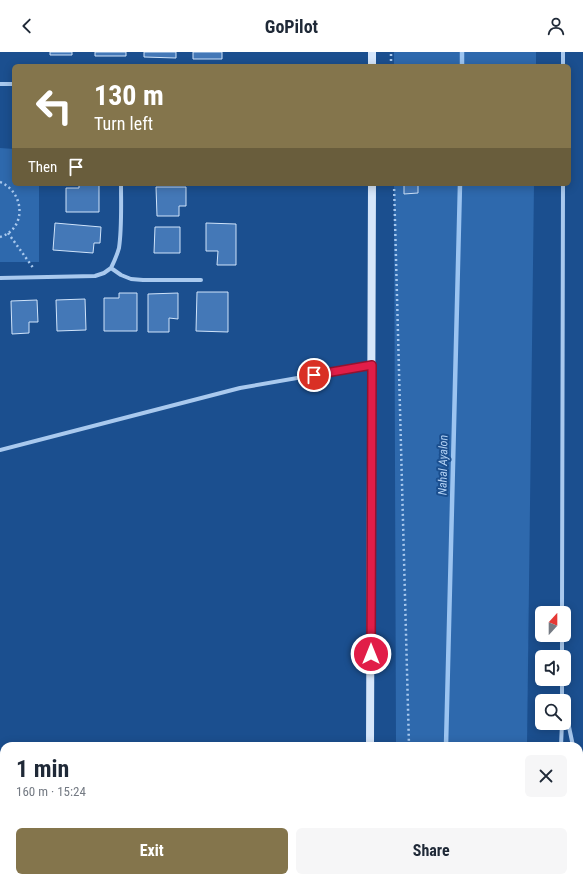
<!DOCTYPE html>
<meta charset="utf-8">
<style>
body{margin:0;font-family:"Roboto Condensed",sans-serif;background:#f6f6f7;color:#1f2937;height:100vh;display:flex;flex-direction:column;font-size:15px;white-space:nowrap}
*{box-sizing:border-box;margin:0}
p{font-size:13px;color:#747a83}
.icon{flex:none;width:22px;height:22px;fill:none;stroke:currentColor;stroke-width:2;stroke-linecap:round;stroke-linejoin:round}
.map{position:relative;flex:1;overflow:hidden}
.sheet{position:absolute;left:0px;top:690px;width:583px;height:140px;display:flex;flex-direction:column;background:#fff;border-radius:12px 12px 0 0;box-shadow:0 2px 10px #0003}
.sheet>*{flex:none}
.top-card{position:absolute;left:12px;top:12px;width:559px;height:122px;border-radius:6px;box-shadow:0 2px 10px #0003;background:#84754c;color:#fff;overflow:hidden}
.needle{width:26px;rotate:21deg}
.tools{position:absolute;left:535px;top:554px;display:grid;gap:8px}
.tools a{display:grid;place-items:center;width:36px;height:36px;border-radius:6px;background:#fff;box-shadow:0 2px 10px #0003;font-size:20px}
.pin{position:absolute;display:grid;place-items:center;width:34px;height:34px;color:#fff;margin:-17px;border:2px solid #fff;border-radius:50%;box-shadow:0 1px 4px #0007}
.me{position:absolute;width:44px;margin:-22px;rotate:0deg;stroke-linejoin:round;filter:drop-shadow(0 0 3px #0008)}
.turn{display:flex;align-items:center;gap:14px;height:84px;padding:0 16px;font-size:18px}
.turn .icon{width:52px;height:52px;stroke-width:2.5}
.turn b{display:block;font-size:28px;line-height:34px}
.then{display:flex;align-items:center;height:38px;padding:0 16px;background:#0003;gap:8px;font-size:15px}
.round{display:grid;place-items:center;flex:none;width:42px;height:42px;border-radius:6px;background:#f6f6f7}
.summary{display:flex;align-items:center;justify-content:space-between;height:68px;padding:0 16px}
h1{font-size:24px;font-weight:700;line-height:30px}
.cta{display:flex;gap:8px;margin-top:auto;padding:8px 16px}
.cta a{flex:1;height:46px;border-radius:6px;background:#84754c;color:#fff;font-size:16px;font-weight:700;line-height:46px;text-align:center}
.cta a+a{background:#f6f6f7;color:#1f2937}
header{display:flex;justify-content:space-between;align-items:center;height:52px;padding:0 16px;background:#fff;font-size:18px;font-weight:700}
.map>svg:first-child{display:block}
</style>
<header><svg class="icon" aria-label="back" viewBox="0 0 24 24"><path d="M15 5l-7 7 7 7"/></svg>GoPilot<svg class="icon" aria-label="person" viewBox="0 0 24 24"><circle cx="12" cy="8" r="4"/><path d="M4 21q1-7 8-7t8 7"/></svg></header>
<div class="map">
<svg width="583" height="830" viewBox="0 0 583 830">
<rect width="100%" height="100%" fill="#1b4f8f"/>
<!-- green -->
<path fill="#2e69ad" d="M394,0H536V14H394Z
M0,96L14,97V132H39V210H0Z
M394,132H534L527,694H396Z
M579,773L583,788V830H570V826H579Z
M396,826H526V830H397Z"/>
<g fill="none" stroke-linecap="round" stroke-linejoin="round">
<!-- stream -->
<path stroke="#9cc4f0" stroke-width="4.5" d="M462,14V0
M446,694L460,132
M443,830V826"/>
</g>
<!-- building -->
<path fill="#4478b7" stroke="#cfe3fa" d="M50,0H72V3H50Z
M95,0H126V4H95Z
M144,0H176V6L144,5Z
M193,0H222V7H193Z
M14,52V86H13Z
M79,132H99V160H66V136H79Z
M404,132H418V141L404,142Z
M156,135H186V154H179V164H157Z
M55,171L101,175L100,191H94L93,201L53,198Z
M206,171L236,172V213H217L218,199H206Z
M155,175H180V201H154Z
M197,240H228V280L196,279Z
M119,241H137V279H104V246H119Z
M178,241V267L169,266V280H148V242Z
M85,247L86,278L57,279L56,248Z
M37,248L38,270H29V281L12,282L11,249Z"/>
<g fill="none" stroke-linecap="round" stroke-linejoin="round">
<!-- path -->
<path stroke="#a9c9ee" stroke-width="2.5" stroke-dasharray="2 3" stroke-linecap="butt" d="M391,14V0
M0,130C25,140 27,177 0,185
M394,132L409,694
M8,181L34,217
M413,826V830"/>
<!-- minor -->
<path stroke="#a9c9ee" stroke-width="4" d="M563,14V0
M0,32H14
M111,216C114,210 117,203 119,196C122,176 121,152 121,132
M0,226L95,224L104,221L111,216L121,223L131,227L143,228H201
M0,398L240,336L372,313
M562,561L563,132
M562,605V583
M562,627V643L564,649
M564,651L573,694
M561,694L562,671
M579,719L583,738
M559,830V826"/>
<!-- secondary -->
<path stroke="#d6e6fa" stroke-width="8" d="M372,14V0
M370,694L372,132
M370,830V826"/>
</g>
<g fill="none" stroke-linecap="round" stroke-linejoin="round">
<defs>
<path id="route" d="M314,323L372,313L371,602"/>
</defs>
<!-- route casing -->
<use href="#route" stroke="#92132f" stroke-width="10"/>
<!-- route -->
<use href="#route" stroke="#e11d48" stroke-width="7"/>
</g>
<g text-anchor="middle" stroke-width="4" stroke-linejoin="round" paint-order="stroke">
<!-- water labels -->
<g font-size="12" font-style="italic" fill="#b5d3f5" stroke="#1b4f8f">
<text transform="translate(443 413) rotate(-89)" y="4">Nahal Ayalon</text>
</g>
</g>
</svg>
<div class="tools">
<a><svg class="needle" viewBox="-14 -14 28 28"><path d="M0-13l5 13h-10z" fill="#e53935"/><path d="M0 13l5-13h-10z" fill="#747a83"/></svg></a>
<a><svg class="icon" aria-label="sound" viewBox="0 0 24 24"><path d="M4 9h4l5-4v14l-5-4H4zM17 9q2 3 0 6"/></svg></a>
<a><svg class="icon" aria-label="search" viewBox="0 0 24 24"><circle cx="10" cy="10" r="6"/><path d="M15 15l6 6"/></svg></a>
</div>
<div class="pin" style="left:314px;top:323px;background:#d93025"><svg class="icon" aria-label="arrive" viewBox="0 0 24 24"><path d="M6 21V4h12l-3 4 3 4H6"/></svg></div>
<svg class="me" style="left:371px;top:602px" viewBox="-20 -20 40 40"><circle r="17" fill="#e11d48" stroke="#fff" stroke-width="3"/><path d="M0-11L8 9 0 5-8 9z" fill="#fff"/></svg>
<div class="top-card">
<div class="turn"><svg class="icon" aria-label="left" viewBox="0 0 24 24"><path d="M17 20v-9H6M10 6l-5 5 5 5"/></svg><div><b>130 m</b>Turn left</div></div>
<div class="then">Then<svg class="icon" aria-label="arrive" viewBox="0 0 24 24"><path d="M6 21V4h12l-3 4 3 4H6"/></svg></div>
</div>
<section class="sheet">
<div class="summary"><div><h1>1 min</h1><p>160 m · 15:24</p></div><a class="round"><svg class="icon" aria-label="close" viewBox="0 0 24 24"><path d="M6 6l12 12M18 6L6 18"/></svg></a></div>
<div class="cta"><a>Exit</a><a>Share</a></div>
</section>
</div>
